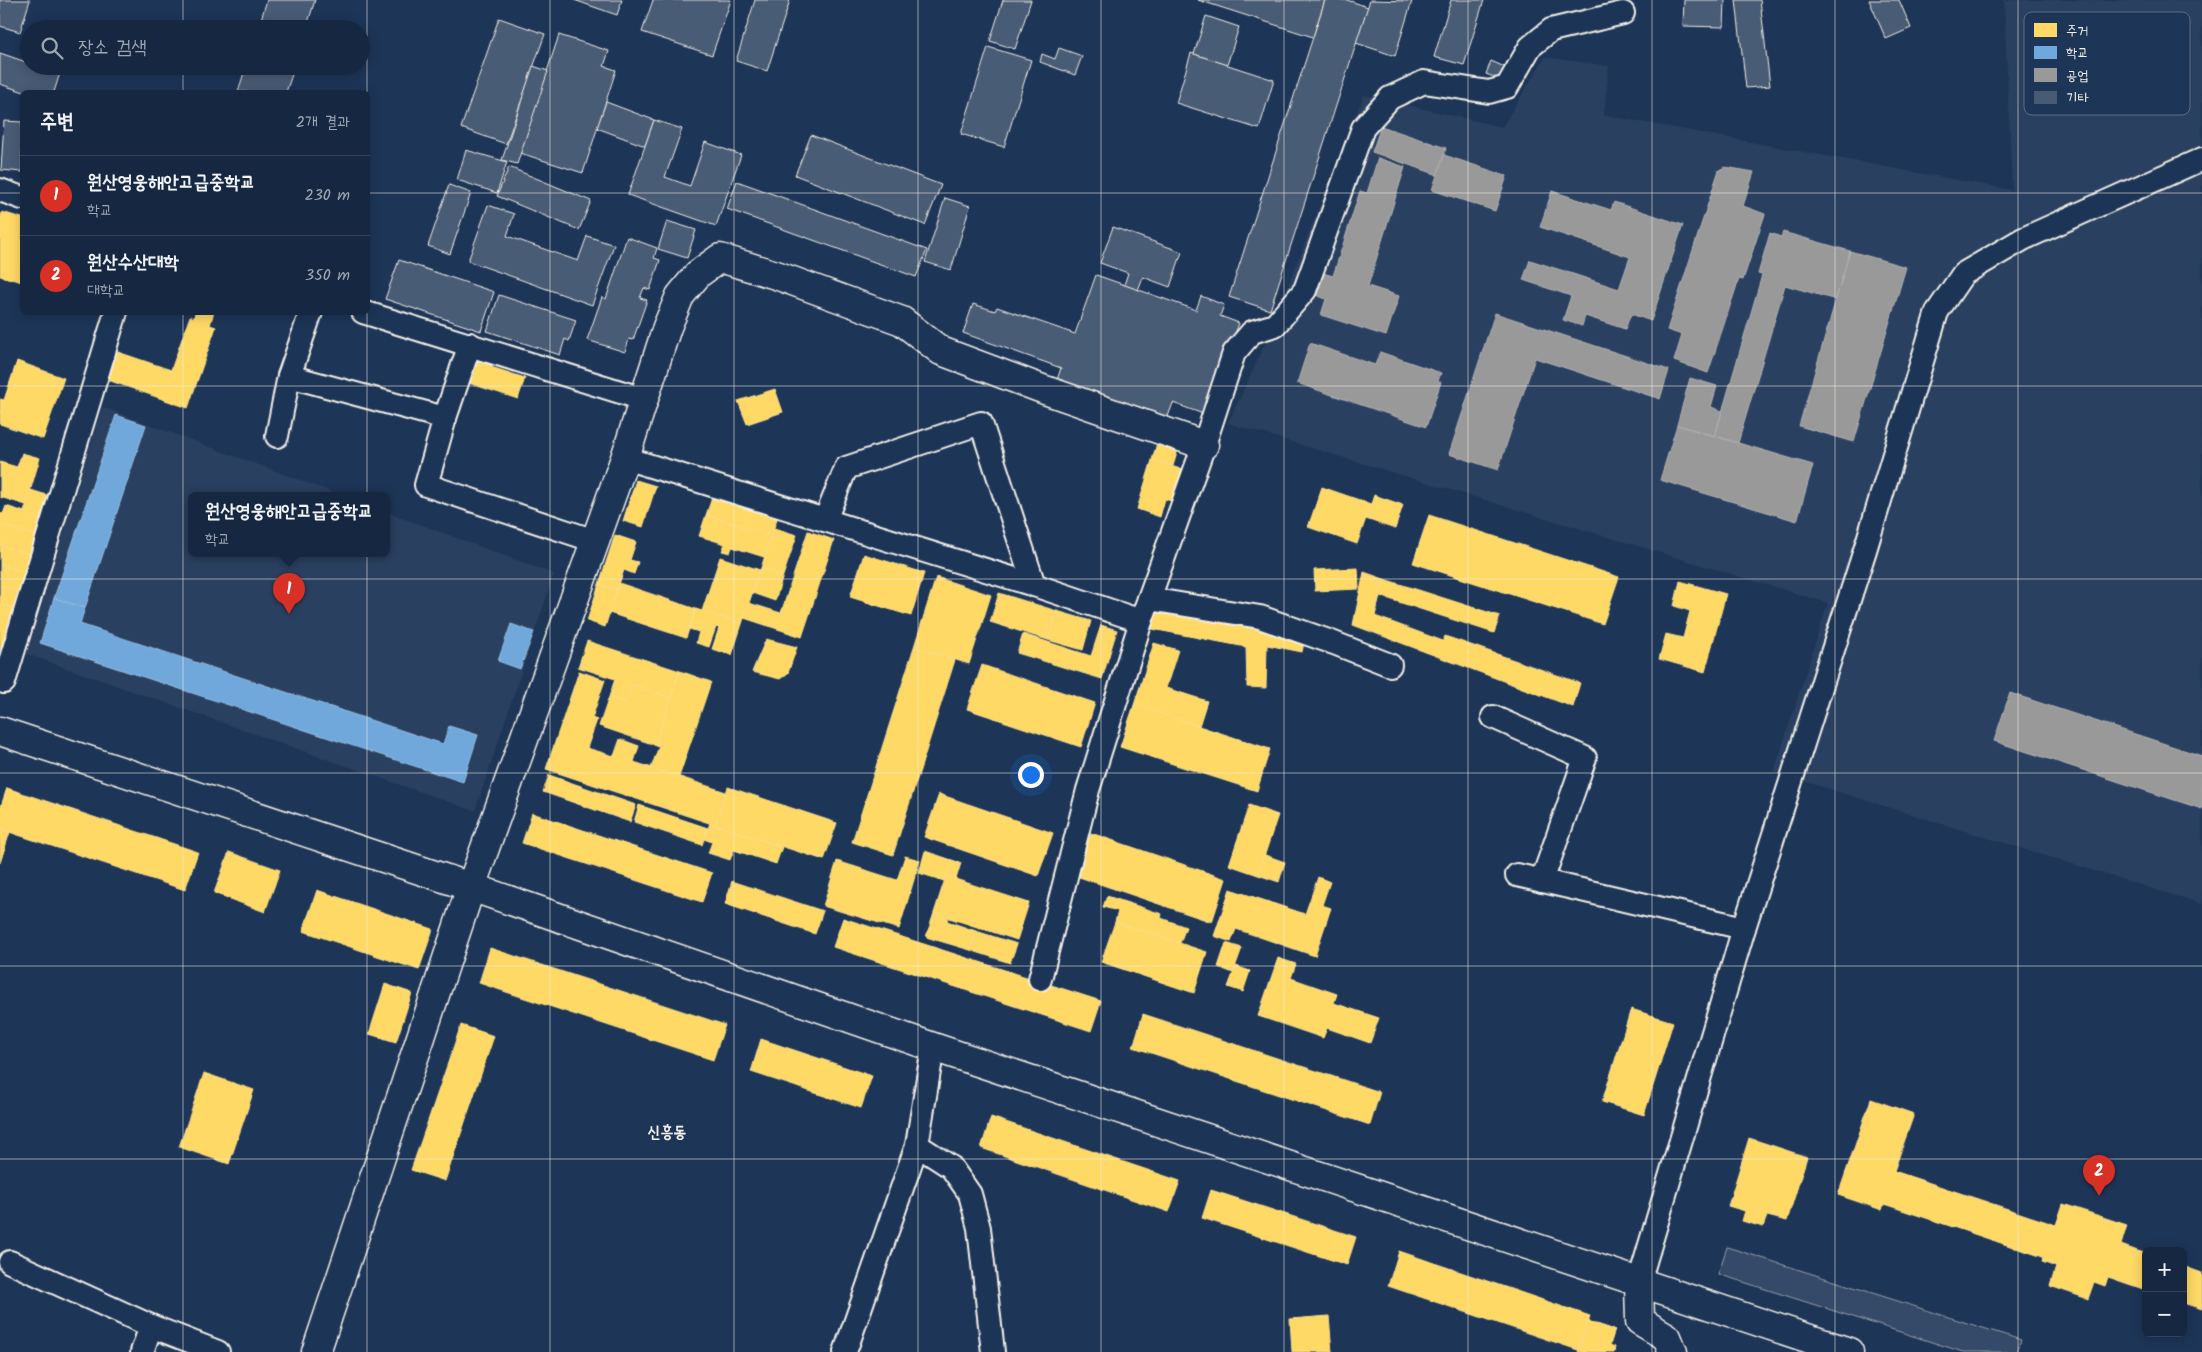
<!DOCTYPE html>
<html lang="ko">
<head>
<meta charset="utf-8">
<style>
  body { margin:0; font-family:Kalam,"Poor Story",sans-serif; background:#23344c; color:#f1f3f6 }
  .controls { position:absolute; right:15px; bottom:15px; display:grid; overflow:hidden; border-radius:8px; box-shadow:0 2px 12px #0003 }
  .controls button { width:45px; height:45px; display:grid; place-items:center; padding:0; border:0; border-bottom:1px solid #35445a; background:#162841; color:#f1f3f6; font:25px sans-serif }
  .you { position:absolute; left:1030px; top:774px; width:18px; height:18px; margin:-12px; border:4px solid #fff; border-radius:50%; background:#1a73e8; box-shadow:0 0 0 8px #1a73e833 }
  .badge { display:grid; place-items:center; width:32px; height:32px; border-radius:50%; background:#d93025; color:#fff; font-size:16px; font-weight:700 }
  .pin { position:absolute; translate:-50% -41px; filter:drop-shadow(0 1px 2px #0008) }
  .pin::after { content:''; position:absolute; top:26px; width:18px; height:15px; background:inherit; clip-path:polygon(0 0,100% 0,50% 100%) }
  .popup { position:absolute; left:188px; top:492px; width:202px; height:65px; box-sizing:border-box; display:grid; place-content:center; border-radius:8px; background:#162841; filter:drop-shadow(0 1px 4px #0005); font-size:16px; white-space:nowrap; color:#9ea6b1 }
  .popup b { font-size:19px; color:#f1f3f6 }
  .popup::after { content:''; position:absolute; left:50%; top:100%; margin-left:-10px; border:10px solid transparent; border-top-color:#162841 }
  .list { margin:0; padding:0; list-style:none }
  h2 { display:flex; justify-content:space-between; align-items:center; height:65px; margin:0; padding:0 20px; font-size:21px }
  h2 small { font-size:16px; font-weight:400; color:#9ea6b1 }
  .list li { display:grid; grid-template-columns:32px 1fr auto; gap:15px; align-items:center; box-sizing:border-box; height:80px; padding:0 20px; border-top:1px solid #35445a }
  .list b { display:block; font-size:19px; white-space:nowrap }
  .list p { margin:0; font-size:16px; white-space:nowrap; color:#9ea6b1 }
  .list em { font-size:16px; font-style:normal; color:#9ea6b1 }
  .icon { flex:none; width:28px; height:28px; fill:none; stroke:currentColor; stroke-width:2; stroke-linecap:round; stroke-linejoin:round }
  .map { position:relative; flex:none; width:2202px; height:1352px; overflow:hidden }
  .search { position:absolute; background:#162841; box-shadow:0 2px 12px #0003; left:20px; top:20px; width:350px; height:55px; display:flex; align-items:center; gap:12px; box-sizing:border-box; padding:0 18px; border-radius:28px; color:#9ea6b1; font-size:19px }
  .panel { position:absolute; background:#162841; box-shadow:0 2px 12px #0003; left:20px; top:90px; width:350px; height:225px; border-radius:8px }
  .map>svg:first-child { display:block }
  .built { fill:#2a4060 }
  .green { fill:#354a67; stroke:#949ea8 }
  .homes { fill:#ffd966; stroke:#fce08d }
  .schools { fill:#6fa8dc; stroke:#97bee0 }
  .industry { fill:#999; stroke:#b4b3b1 }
  .building { fill:#485b74; stroke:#f4f1e8 }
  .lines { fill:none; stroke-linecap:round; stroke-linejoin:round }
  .minor-casing { stroke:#f4f1e8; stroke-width:26 }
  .tertiary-casing { stroke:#f4f1e8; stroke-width:31 }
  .secondary-casing { stroke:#f4f1e8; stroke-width:31 }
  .trunk-casing { stroke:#f4f1e8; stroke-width:31 }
  .minor { stroke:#1d3557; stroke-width:22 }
  .tertiary { stroke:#1d3557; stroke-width:28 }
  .secondary { stroke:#1d3557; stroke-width:28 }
  .trunk { stroke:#1d3557; stroke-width:28 }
  .grid { fill:none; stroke:#f4f1e8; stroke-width:1; stroke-opacity:0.55 }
  .labels { text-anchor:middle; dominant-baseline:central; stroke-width:5; stroke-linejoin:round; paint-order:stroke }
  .quarter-label { font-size:16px; font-weight:bold; fill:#f4f1e8; stroke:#1d3557 }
  .key { fill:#1d3557; stroke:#5e6d82; stroke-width:1 }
  .key-label { font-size:14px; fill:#f4f1e8 }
</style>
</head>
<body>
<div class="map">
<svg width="2202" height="1352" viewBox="0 0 2202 1352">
  <rect width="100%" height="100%" fill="#1d3557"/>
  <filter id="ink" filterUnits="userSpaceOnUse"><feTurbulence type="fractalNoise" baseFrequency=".02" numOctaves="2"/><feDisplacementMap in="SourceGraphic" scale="10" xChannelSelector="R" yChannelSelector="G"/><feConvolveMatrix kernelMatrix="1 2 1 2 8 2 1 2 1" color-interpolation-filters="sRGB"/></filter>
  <g filter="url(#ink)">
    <g class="built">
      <path d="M2004 0H2202V904L1774 772 1828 603 1228 423 1261 353 1364 95 1502 127 1545 57 1609 66 1604 115 2012 190Z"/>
      <path d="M102 407 340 495H192V553H386L387 512 554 574 475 811 26 654Z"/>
    </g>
    <path class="green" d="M1727 1247 2021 1340 2017 1352H1963L1718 1274Z"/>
    <g class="homes">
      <path d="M2 212 22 218V282L0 276V219Z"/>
      <path d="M195 312H214L210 325 216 327 188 408 102 378 112 350 171 370 190 316 194 318Z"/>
      <path d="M472 350 494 358 491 367 525 378 518 399 462 381Z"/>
      <path d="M17 361 64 378 43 439 0 424V399L4 400Z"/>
      <path d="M775 389 783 412 747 424 738 401Z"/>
      <path d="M1160 433 1181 440 1173 466 1152 460Z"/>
      <path d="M22 453 40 458 26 505 0 497V462L17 467Z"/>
      <path d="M1152 460 1190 472 1180 504 1165 499 1160 517 1137 509Z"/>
      <path d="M636 480 656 486 643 527 623 521Z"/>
      <path d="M1322 487 1371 504 1357 544 1308 527Z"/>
      <path d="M31 490 53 497 46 519 24 512Z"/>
      <path d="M713 495 778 516 771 536 706 515Z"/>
      <path d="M1374 495 1403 505 1395 529 1366 519Z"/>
      <path d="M6 506 46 519 41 537 0 525V513L3 514Z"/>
      <path d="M706 515 771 536 764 557 732 547 730 553 722 551 725 544 699 536Z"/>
      <path d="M1429 515 1619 577 1603 624 1413 563Z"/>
      <path d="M0 525 41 537 35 556 0 545Z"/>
      <path d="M774 528 797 535 783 576 761 568Z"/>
      <path d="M808 531 834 540 802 637 744 618 749 603 781 613Z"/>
      <path d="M615 535 636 542 630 560 638 562 634 574 624 570 617 590 599 584Z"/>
      <path d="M0 545 35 556 29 574 0 564Z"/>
      <path d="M864 554 924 573 911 616 850 597Z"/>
      <path d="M720 557 760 570 742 624 702 611Z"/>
      <path d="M0 564 29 574 23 593 0 585Z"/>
      <path d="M761 568 783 576 775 601 752 593Z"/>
      <path d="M1358 568 1359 589 1315 591 1314 570Z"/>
      <path d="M1364 572 1384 579 1375 616 1443 641 1445 636 1580 683 1573 707 1353 625Z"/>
      <path d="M936 577 991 595 969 664 914 647Z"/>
      <path d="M1384 579 1500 616 1494 633 1380 596Z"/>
      <path d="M1680 581 1726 594 1705 672 1659 659 1666 634 1683 638 1690 611 1674 606Z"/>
      <path d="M619 583 696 609 686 638 609 613Z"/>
      <path d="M599 584 617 590 605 627 587 621Z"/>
      <path d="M0 585 23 593 17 609 0 604Z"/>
      <path d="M999 593 1057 611 1048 640 990 622Z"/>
      <path d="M0 604 17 609 3 653 0 652Z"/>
      <path d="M696 609 742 624 732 655 712 649 719 628 716 627 709 647 696 643 699 632 689 629Z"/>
      <path d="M1057 611 1091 621 1083 650 1048 640Z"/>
      <path d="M1156 613 1267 629 1305 638 1302 652 1267 645 1266 688 1247 687 1246 647 1152 629Z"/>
      <path d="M1101 625 1117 630 1102 679 1017 653 1023 634 1091 656Z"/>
      <path d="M766 639 797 647 788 673 780 679 752 672Z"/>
      <path d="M587 641 680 671 671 698 632 685 625 703 609 697 615 679 578 667Z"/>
      <path d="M1154 643 1178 650 1166 688 1207 701 1199 726 1134 705Z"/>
      <path d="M914 647 955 660 893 855 852 842Z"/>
      <path d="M982 665 1095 703 1081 747 967 709Z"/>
      <path d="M579 671 605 680 592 718 597 720 587 748 614 756 620 739 639 746 634 762 726 792 715 825 546 769Z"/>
      <path d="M680 671 711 682 679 777 651 768 659 746 655 745Z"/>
      <path d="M632 685 671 698 655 745 599 726 609 697 625 703Z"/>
      <path d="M1134 705 1270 749 1257 791 1120 747Z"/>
      <path d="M549 775 636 805 630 822 543 792Z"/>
      <path d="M728 787 837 823 824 860 715 825Z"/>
      <path d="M7 788 198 852 185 890 0 829V809Z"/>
      <path d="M939 794 1053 833 1038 876 924 837Z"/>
      <path d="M639 805 708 828 702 845 634 822Z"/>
      <path d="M1249 805 1278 815 1258 875 1229 865Z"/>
      <path d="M532 813 712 873 702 902 522 843Z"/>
      <path d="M710 823 782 847 776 864 734 850 730 860 708 853 712 842 704 839Z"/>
      <path d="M0 829 10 832 0 863Z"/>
      <path d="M1091 833 1226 879 1212 922 1076 876Z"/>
      <path d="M925 851 961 863 956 879 946 876 944 881 919 873Z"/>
      <path d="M229 852 280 870 265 912 214 893Z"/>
      <path d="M1265 855 1285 862 1279 882 1258 875Z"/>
      <path d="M905 856 920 860 899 929 823 906 837 861 897 880Z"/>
      <path d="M946 876 1029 903 1017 940 934 913Z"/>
      <path d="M1318 877 1330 882 1322 905 1331 908 1315 956 1236 929 1231 942 1214 936 1230 889 1305 914Z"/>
      <path d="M732 881 823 911 815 934 725 904Z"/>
      <path d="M317 890 433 929 419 970 303 931Z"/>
      <path d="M1107 896 1162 914 1161 918 1186 927 1180 943 1115 922 1118 911 1103 907Z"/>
      <path d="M934 913 948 918 947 921 976 931 970 950 926 937Z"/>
      <path d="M843 918 1101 1001 1091 1031 833 947Z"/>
      <path d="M1115 922 1207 952 1194 993 1101 962Z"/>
      <path d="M976 931 1017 944 1010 963 970 950Z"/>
      <path d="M1226 943 1242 948 1233 973 1218 967Z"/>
      <path d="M490 948 725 1025 713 1060 479 983Z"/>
      <path d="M1278 958 1296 964 1291 978 1337 994 1334 1003 1379 1018 1370 1043 1327 1028 1323 1038 1258 1016Z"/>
      <path d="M1236 966 1250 971 1243 992 1228 987Z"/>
      <path d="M385 984 412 993 396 1042 369 1034Z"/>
      <path d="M1631 1009 1673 1022 1644 1115 1602 1102Z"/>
      <path d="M1143 1014 1380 1092 1370 1125 1133 1047Z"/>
      <path d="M461 1025 494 1036 445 1181 411 1170Z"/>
      <path d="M761 1039 872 1076 861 1108 751 1072Z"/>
      <path d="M204 1073 254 1090 229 1164 179 1147Z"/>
      <path d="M1871 1099 1914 1114 1894 1171 2056 1225 2063 1204 2127 1225 2121 1245 2146 1254V1290L2108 1277 2105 1286 2094 1282 2088 1299 2050 1286 2056 1267 2042 1262 2043 1257 1884 1204 1882 1210 1838 1195Z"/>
      <path d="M991 1117 1180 1181 1169 1212 981 1148Z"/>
      <path d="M1749 1138 1807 1157 1787 1221 1767 1216 1763 1227 1742 1221 1745 1211 1728 1206Z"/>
      <path d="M1211 1190 1356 1237 1347 1265 1202 1218Z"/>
      <path d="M1399 1251 1590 1316 1578 1350 1388 1286Z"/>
      <path d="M2183 1266 2202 1273V1309L2183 1303Z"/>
      <path d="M1329 1316 1332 1352H1292L1290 1319Z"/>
      <path d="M1588 1321 1615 1330 1610 1345 1615 1347 1614 1352H1578Z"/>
    </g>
    <g class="schools">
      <path d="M116 415 146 425 85 608 54 598Z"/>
      <path d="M54 598 85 608 80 624 443 744 449 726 478 735 463 782 40 643Z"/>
      <path d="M511 624 534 632 520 669 498 661Z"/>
    </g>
    <g class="industry">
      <path d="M1381 126 1446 148 1438 175 1372 152Z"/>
      <path d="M1444 155 1507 176 1495 211 1432 190Z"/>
      <path d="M1378 158 1405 167 1368 286 1399 296 1386 336 1321 315 1326 299 1316 295 1323 273 1333 276 1360 191 1367 193Z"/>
      <path d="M1725 167 1754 172 1743 206 1765 214 1743 280 1739 279 1708 373 1674 361 1682 335 1667 330 1717 176 1719 170Z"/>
      <path d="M1552 191 1611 210 1614 202 1683 225 1651 321 1631 314 1625 329 1585 316 1582 326 1563 320 1571 296 1523 280 1530 260 1619 289 1630 257 1540 227Z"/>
      <path d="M1783 232 1850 251 1836 300 1785 285 1738 443 1715 436 1762 275 1758 274 1770 233 1781 237Z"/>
      <path d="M1850 251 1906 267 1854 442 1799 426Z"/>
      <path d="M1495 313 1669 370 1660 399 1535 358 1498 470 1449 454Z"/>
      <path d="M1310 343 1375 365 1380 352 1441 373 1438 381 1441 382 1426 427 1297 383Z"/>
      <path d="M1690 378 1717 386 1711 407 1722 411 1715 436 1677 425Z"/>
      <path d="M1677 425 1813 465 1797 521 1660 480Z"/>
      <path d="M2010 693 2202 756V809L1994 741Z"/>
    </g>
    <g class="building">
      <path d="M0 0H30L20 32 0 26Z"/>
      <path d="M267 0H315L306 29H258Z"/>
      <path d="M574 0H622L617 15Z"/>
      <path d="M653 0H731L712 55 642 32Z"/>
      <path d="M755 0H790L767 71 736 61Z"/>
      <path d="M1003 0H1031L1015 49 990 41Z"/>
      <path d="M1198 0H1325L1313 37Z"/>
      <path d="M1325 0H1347L1368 7 1270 310 1229 297Z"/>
      <path d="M1370 0 1412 1 1395 56 1356 43Z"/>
      <path d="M1451 0H1484L1464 65 1434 57Z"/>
      <path d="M1684 0H1725L1724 27 1683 26Z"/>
      <path d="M1736 0H1760L1770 86 1746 88Z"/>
      <path d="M1869 0H1899L1911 28 1886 39Z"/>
      <path d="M1206 16 1239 27 1227 65 1194 54Z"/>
      <path d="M499 18 545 34 506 144 461 128Z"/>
      <path d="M559 35 609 51 604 66 616 70 583 173 520 153Z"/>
      <path d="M988 47 1031 60 1004 147 961 134Z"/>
      <path d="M1059 48 1082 56 1075 75 1040 62 1042 54 1055 59Z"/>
      <path d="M0 53 29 63V66H40L60 73 54 92H24L0 84Z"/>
      <path d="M1191 53 1274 80 1259 129 1176 103Z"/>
      <path d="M1491 61 1507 68 1502 80 1486 74Z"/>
      <path d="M246 66H295L286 92H238Z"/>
      <path d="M533 66 548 71 517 164 502 160Z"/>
      <path d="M606 102 654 120 645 146 597 128Z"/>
      <path d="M654 120 682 129 665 177 690 186 705 142 741 155 716 226 628 195Z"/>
      <path d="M4 121 22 122V172L1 170Z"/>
      <path d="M811 135 941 185 925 225 795 175Z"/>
      <path d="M466 150 507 162 497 193 457 180Z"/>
      <path d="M509 167 591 201 579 230 497 196Z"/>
      <path d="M737 181 927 250 916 277 727 209Z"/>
      <path d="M449 185 471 193 450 254 428 246Z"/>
      <path d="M945 198 970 206 951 270 925 262Z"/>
      <path d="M488 205 514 214 507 236 578 261 587 236 614 245 592 305 468 261Z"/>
      <path d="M667 221 696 230 687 258 658 249Z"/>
      <path d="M1113 227 1182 252 1170 287 1143 277 1138 290 1124 285 1128 273 1100 263Z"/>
      <path d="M627 237 657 248 654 258 660 260 650 290 644 288 640 298 647 300 633 340 629 339 625 352 587 340 602 297 606 299Z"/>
      <path d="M399 260 494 292 481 331 385 299Z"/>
      <path d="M1096 275 1196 310 1201 296 1224 305 1220 316 1239 323 1206 415 1173 403 1167 419 1057 380 1061 368 963 333 973 304 995 311 997 307 1075 334Z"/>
      <path d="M499 295 576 320 569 341 565 339 560 355 487 331Z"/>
    </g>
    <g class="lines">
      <defs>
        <g id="minor">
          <path d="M0 190 22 198"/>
          <path d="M363 312 643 399"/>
          <path d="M470 344 445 418 426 485 595 541"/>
          <path d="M289 376 445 418"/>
          <path d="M277 436 289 376 311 312"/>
          <path d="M625 458 1034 585 1141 621"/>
          <path d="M825 520 846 468 981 423 1034 585"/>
          <path d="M1149 599 1260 617 1334 643 1390 665"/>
          <path d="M4 682 116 312"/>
          <path d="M1493 717 1585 758 1542 881"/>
          <path d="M1517 875 1744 928"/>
          <path d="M1040 979 1088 790 1141 621 1204 445 1234 353 1252 332 1275 325 1305 290 1363 128 1390 98 1424 82 1489 92 1507 87 1530 47 1551 30 1623 13"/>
          <path d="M917 1145 951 1167 970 1194 979 1228 993 1352"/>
          <path d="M10 1262 151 1326 218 1352"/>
          <path d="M1639 1282 1744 928 1865 550 1937 312 1963 274 2023 239 2202 159"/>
          <path d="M142 1352 151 1326"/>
          <path d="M845 1352 917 1145 933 1047"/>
        </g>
        <g id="tertiary">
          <path d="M471 887 625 458 667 327 680 296 698 274 720 258 776 275 902 321 941 351 1045 390 1204 445"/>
          <path d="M1639 1282 1640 1321 1667 1337 1673 1352"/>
        </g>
        <path id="secondary" d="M316 1352 471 887"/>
        <path id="trunk" d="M0 731 471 887 933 1047 1849 1352"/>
      </defs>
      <use href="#minor" class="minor-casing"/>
      <use href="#tertiary" class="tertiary-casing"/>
      <use href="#secondary" class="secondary-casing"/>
      <use href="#trunk" class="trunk-casing"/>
      <use href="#minor" class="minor"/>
      <use href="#tertiary" class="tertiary"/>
      <use href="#secondary" class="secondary"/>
      <use href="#trunk" class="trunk"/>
    </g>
  </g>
  <path class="grid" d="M183 0V29M367 0V92M550 0V1352M734 0V1352M918 0V1352M1101 0V1352M1284 0V1352M1468 0V1352M1652 0V1352M1835 0V1352M2018 0V1352M183 66V92M0 193H22M368 193H2202M183 312V1352M367 312V1352M0 386H2202M0 579H2202M0 773H2202M0 966H2202M0 1159H2202"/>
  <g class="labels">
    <g class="quarter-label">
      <text x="667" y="1132">신흥동</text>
    </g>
  </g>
  <rect x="2024" y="12" width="166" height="103" rx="8" class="key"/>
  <rect x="2034" y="23" width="23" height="14" fill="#ffd966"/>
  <rect x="2034" y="46" width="23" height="13" fill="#6fa8dc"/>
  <rect x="2034" y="68" width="23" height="14" fill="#999"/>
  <rect x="2034" y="91" width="23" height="13" fill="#485b74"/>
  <g class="key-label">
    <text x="2066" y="35">주거</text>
    <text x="2066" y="57">학교</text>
    <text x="2066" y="80">공업</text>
    <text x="2066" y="102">기타</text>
  </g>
</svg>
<div class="controls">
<button>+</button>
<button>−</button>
</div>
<div class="you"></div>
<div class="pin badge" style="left:289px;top:614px">1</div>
<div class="popup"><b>원산영웅해안고급중학교</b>학교</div>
<div class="pin badge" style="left:2099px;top:1196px">2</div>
<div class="search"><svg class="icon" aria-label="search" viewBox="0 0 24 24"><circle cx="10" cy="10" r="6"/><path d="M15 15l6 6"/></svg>장소 검색</div>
<section class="panel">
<h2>주변<small>2개 결과</small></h2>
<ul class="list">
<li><span class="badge">1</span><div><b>원산영웅해안고급중학교</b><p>학교</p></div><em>230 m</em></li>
<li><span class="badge">2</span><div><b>원산수산대학</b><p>대학교</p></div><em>350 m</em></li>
</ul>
</section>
</div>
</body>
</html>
